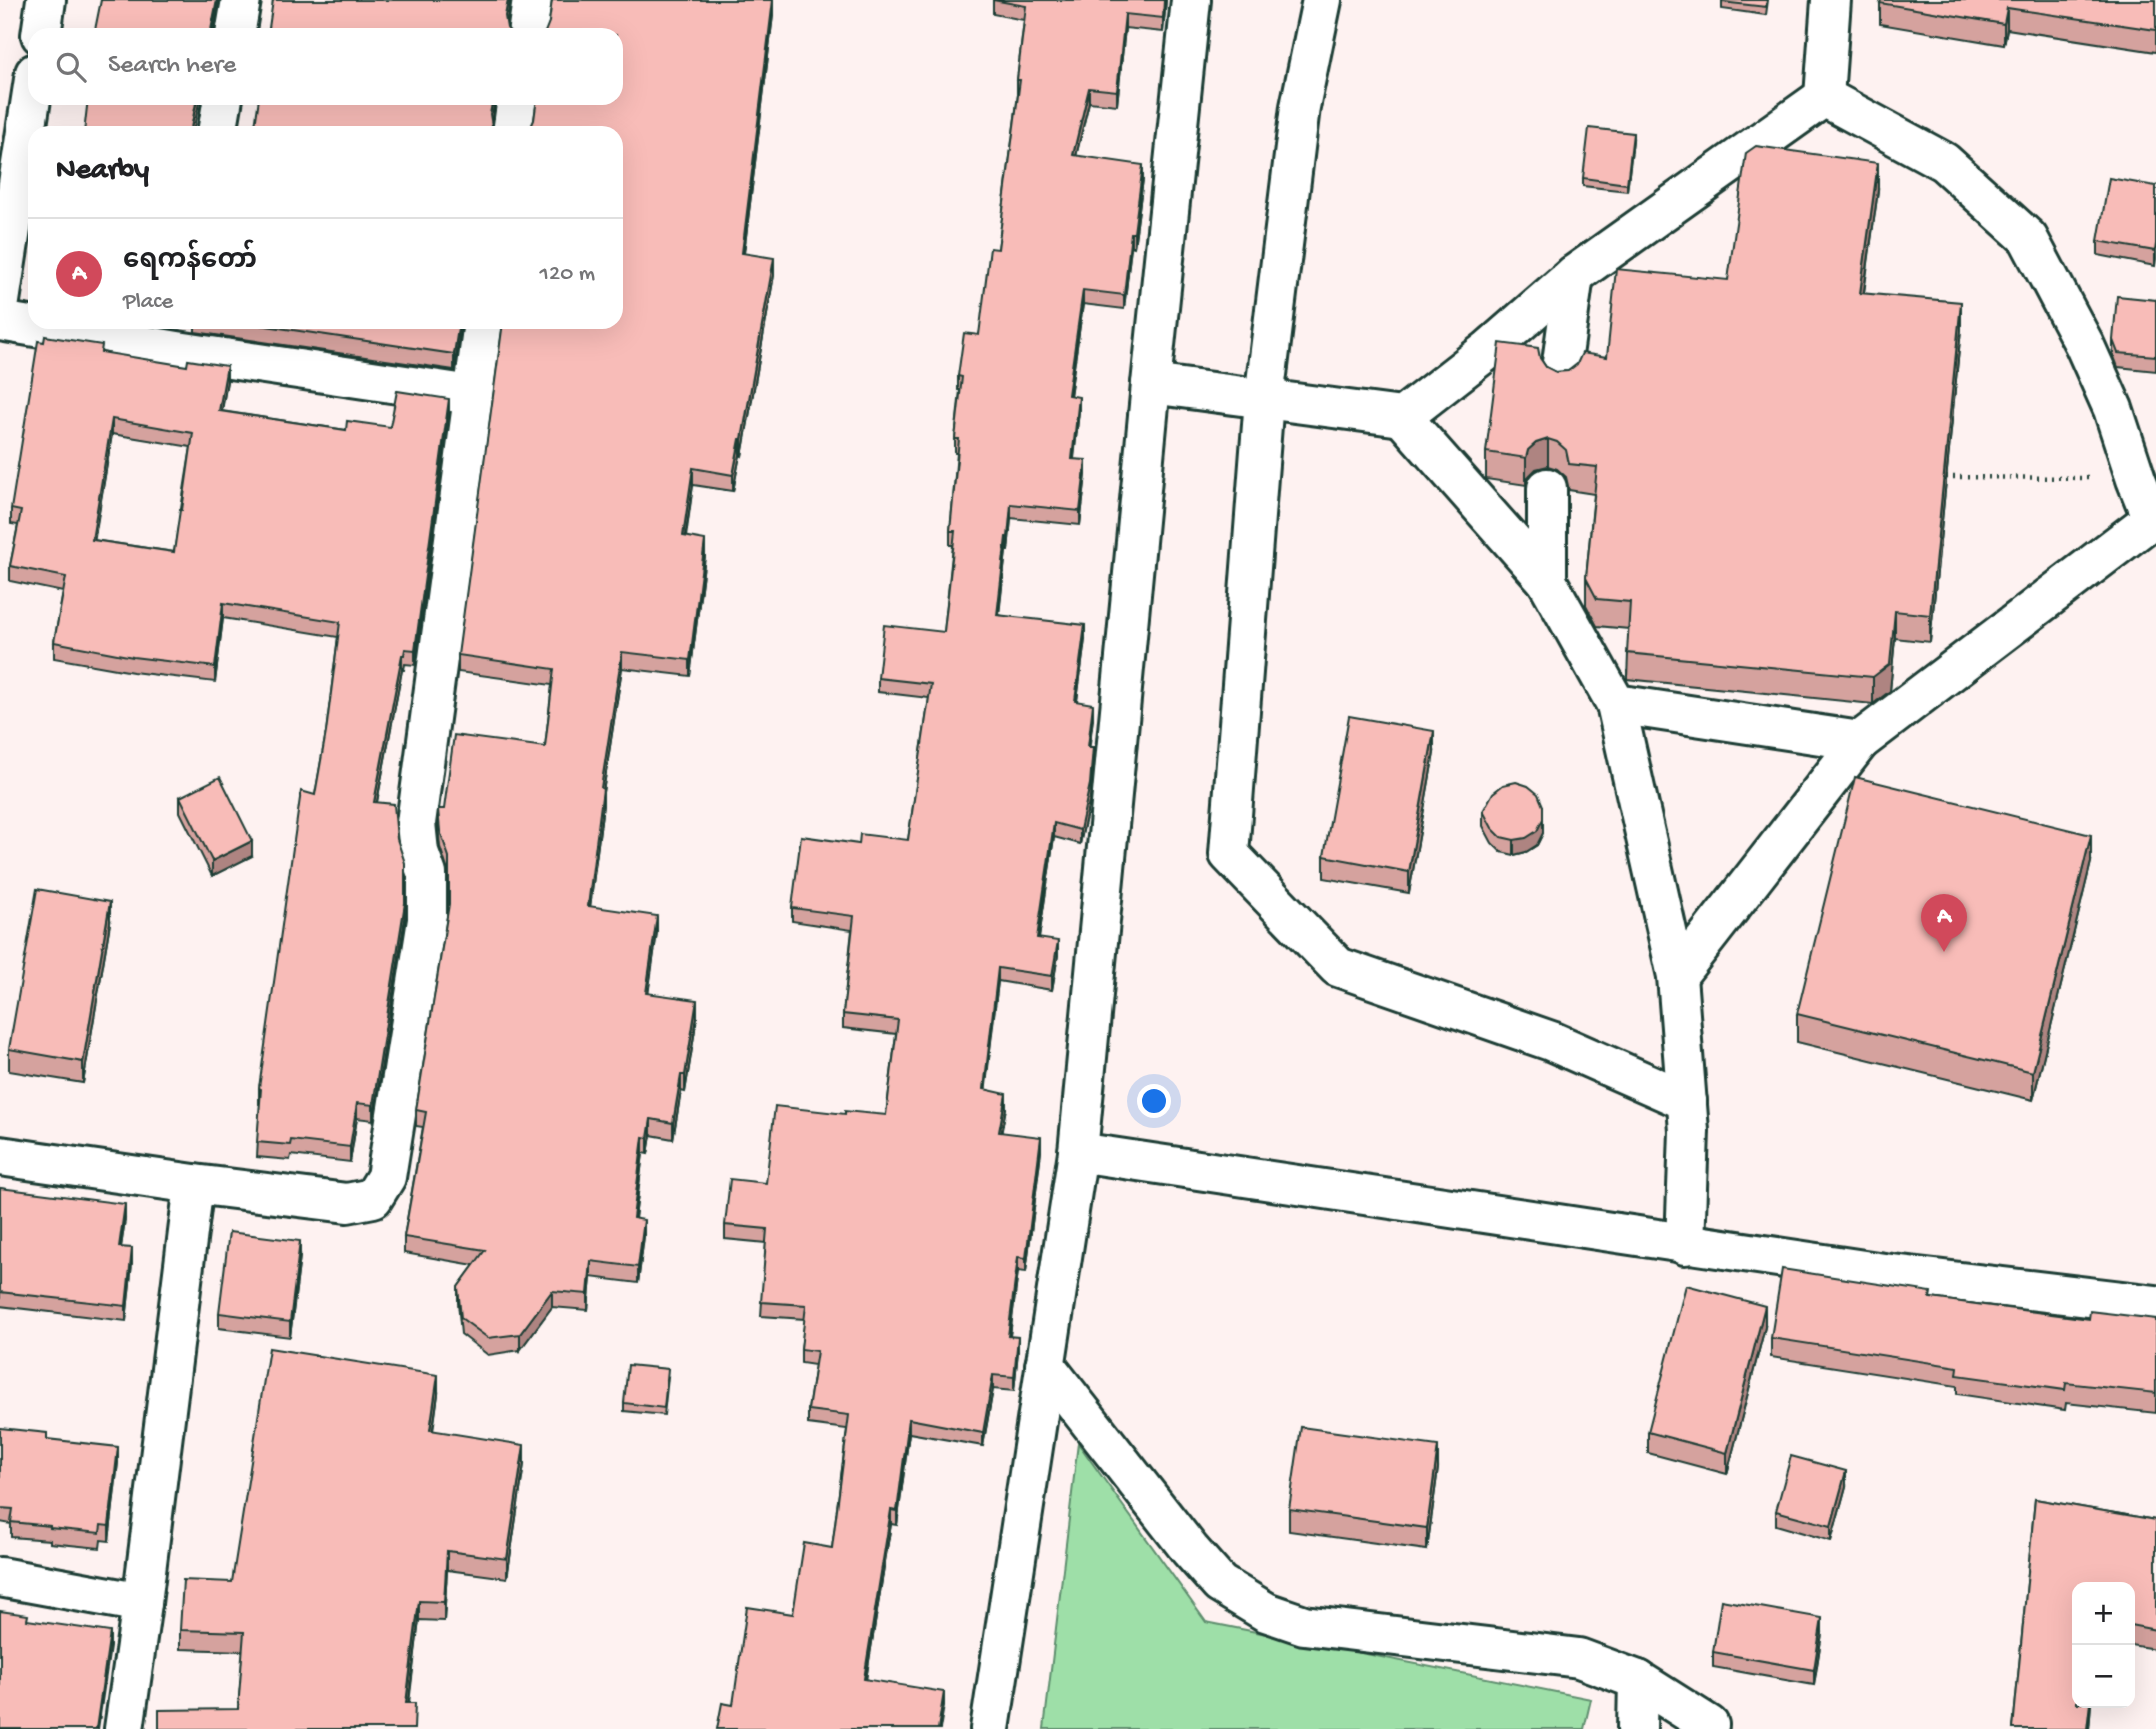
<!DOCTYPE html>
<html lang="en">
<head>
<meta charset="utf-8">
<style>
  body { margin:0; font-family:"Gochi Hand","Noto Sans Myanmar",sans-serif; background:#f2f2f2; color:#202124 }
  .controls { position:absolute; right:21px; bottom:21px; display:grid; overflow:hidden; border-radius:14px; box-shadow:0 7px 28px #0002 }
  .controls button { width:63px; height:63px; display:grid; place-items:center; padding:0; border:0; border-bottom:2px solid #e0e0e0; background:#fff; color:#202124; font:35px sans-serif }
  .you { position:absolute; left:1155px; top:1102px; width:24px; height:24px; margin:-18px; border:5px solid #fff; border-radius:50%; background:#1a73e8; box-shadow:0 0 0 10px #1a73e833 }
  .badge { display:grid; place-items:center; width:46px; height:46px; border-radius:50%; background:#d1495b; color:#fff; font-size:23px; font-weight:700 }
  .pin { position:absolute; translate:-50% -58px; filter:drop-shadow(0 2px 4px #0008) }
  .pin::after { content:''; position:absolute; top:37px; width:24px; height:21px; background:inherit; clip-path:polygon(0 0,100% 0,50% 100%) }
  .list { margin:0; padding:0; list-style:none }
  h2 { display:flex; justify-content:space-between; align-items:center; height:91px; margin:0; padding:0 28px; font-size:30px }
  h2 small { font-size:23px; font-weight:400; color:#757577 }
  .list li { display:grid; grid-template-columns:46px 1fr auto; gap:21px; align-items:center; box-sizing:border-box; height:112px; padding:0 28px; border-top:2px solid #e0e0e0 }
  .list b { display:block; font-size:26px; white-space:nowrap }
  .list p { margin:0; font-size:23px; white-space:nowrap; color:#757577 }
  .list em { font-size:23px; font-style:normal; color:#757577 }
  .icon { flex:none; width:38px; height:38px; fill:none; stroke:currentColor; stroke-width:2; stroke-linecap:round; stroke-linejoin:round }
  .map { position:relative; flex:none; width:2156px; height:1729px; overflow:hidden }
  .search { position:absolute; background:#fff; box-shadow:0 7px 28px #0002; left:28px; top:28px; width:595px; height:77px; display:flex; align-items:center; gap:18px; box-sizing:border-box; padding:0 24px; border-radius:21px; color:#757577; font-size:26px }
  .panel { position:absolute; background:#fff; box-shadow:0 7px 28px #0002; left:28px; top:126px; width:595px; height:203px; border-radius:21px }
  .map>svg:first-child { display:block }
  .green { fill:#9edfa8; stroke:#5e8e6e; stroke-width:2 }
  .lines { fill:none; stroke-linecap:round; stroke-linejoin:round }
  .minor-casing { stroke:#1f3d34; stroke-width:44 }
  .path { stroke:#1f3d34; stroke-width:4.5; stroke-dasharray:2 5; stroke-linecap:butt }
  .minor { stroke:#fff; stroke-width:38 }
  .wall { fill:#d5a29e; stroke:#1f3d34; stroke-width:2; fill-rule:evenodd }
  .shaded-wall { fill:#ae8481; stroke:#1f3d34; stroke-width:2 }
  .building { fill:#f8bcb8; stroke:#1f3d34; stroke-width:2; fill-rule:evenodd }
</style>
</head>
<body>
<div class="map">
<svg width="2156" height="1729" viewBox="0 0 2156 1729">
  <rect width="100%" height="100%" fill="#fef2f1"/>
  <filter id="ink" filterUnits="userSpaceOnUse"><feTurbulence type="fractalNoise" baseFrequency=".0143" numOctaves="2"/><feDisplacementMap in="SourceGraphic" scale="14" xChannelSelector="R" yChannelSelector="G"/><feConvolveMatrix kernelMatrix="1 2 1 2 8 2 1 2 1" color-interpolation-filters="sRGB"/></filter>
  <g filter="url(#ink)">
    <path class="green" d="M1078 1443 1206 1622 1591 1699 1584 1729H1044Z"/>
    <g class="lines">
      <defs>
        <g id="minor">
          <path d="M1322 0 1300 107 1264 399 1229 854 1338 967 1551 1041 1687 1101"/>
          <path d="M41 35 46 0"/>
          <path d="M235 35 241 0"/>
          <path d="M527 35 532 0"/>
          <path d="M1824 97 1831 0"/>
          <path d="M217 133 223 98"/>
          <path d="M512 133 517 98"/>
          <path d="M0 301 35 73"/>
          <path d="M0 321 177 351 472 395"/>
          <path d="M1560 377 1574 275"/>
          <path d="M1151 384 1402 417 1488 350 1574 275 1824 97 1944 162 2028 238 2084 344 2113 409 2136 479 2152 519"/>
          <path d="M1402 417 1547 581"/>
          <path d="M1547 488V581L1616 704 1860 741 2152 519 2156 520"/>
          <path d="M1616 704 1677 976 1689 1131 1685 1245"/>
          <path d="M1677 976 1860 741"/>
          <path d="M1078 1152 1884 1273 2156 1305"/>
          <path d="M0 1156 194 1184 347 1203 373 1198 386 1177 427 920V874L419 852 416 823 483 322"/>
          <path d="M1045 1365 1190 1550 1220 1584 1266 1612 1304 1625 1579 1658 1638 1680 1709 1725"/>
          <path d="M0 1577 142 1603"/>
          <path d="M124 1729 142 1603 194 1184"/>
          <path d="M990 1729 1078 1152 1151 384 1191 0"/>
          <path d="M1637 1729 1638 1680"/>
        </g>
      </defs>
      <use href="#minor" class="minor-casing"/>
      <path class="path" d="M1946 477 2090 478"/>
      <use href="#minor" class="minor"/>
    </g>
    <g class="wall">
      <path d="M993 0H1166L1163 32 1125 28 1117 105 1089 102 1076 156 1143 179 1134 247 1131 246 1124 309 1083 304 1070 396 1079 411 1074 459 1086 474 1080 525 1011 518 1008 551H1006L999 615 1085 639 1077 701 1093 718 1089 747 1093 761 1090 798 1080 844 1054 837 1039 938 1058 955 1052 990 998 981 985 1090 1006 1108 1001 1132 1041 1151 1026 1272 1018 1271 1010 1336 1018 1351 1014 1391 993 1389 983 1446 909 1433 897 1525 891 1524 866 1679 944 1706 733 1705 793 1614 832 1548 847 1429 808 1424V1410L815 1365 801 1363V1349L805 1319 761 1316 766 1243 725 1239V1225L766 1183 845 1114 886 1115 896 1034 843 1028V1014L852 930 792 921V908L859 844 908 840 929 698 878 692V678L944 632 953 545H950V531L957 453H955V439L960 390H958V376L979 335 998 249 1018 94H1017V80L1024 20 993 14Z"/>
      <path d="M1722 0H1768L1766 15 1722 9Z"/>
      <path d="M2156 0V52L2007 29 2004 45 1880 24V3Z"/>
      <path d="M773 15 744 253 774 275 742 456 740 455 733 491 693 485 686 537 705 556 690 676 622 668 603 792V805L590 907 657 932 648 993 697 1017 685 1092 681 1091 673 1139 651 1135 648 1154 643 1153 635 1218 644 1236 638 1283 591 1277 588 1310 552 1307 520 1350 488 1355 461 1334 458 1303V1287L474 1265 404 1253V1237L423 1127 416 1126V1110L449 904V874L440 847 438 825V809H444L545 747 552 685 458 672V655Z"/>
      <path d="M1633 140 1627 191 1583 186V178Z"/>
      <path d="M2156 186 2155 266 2098 255V241Z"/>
      <path d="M1878 190 1864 293 1961 329 1930 642 1895 638 1890 691 1873 704 1627 679 1629 629 1597 626 1586 605V578L1594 494 1569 490 1566 477 1557 469 1548 466 1536 469 1528 477 1526 485 1486 479V452L1540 358 1546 367 1556 372 1568 371 1607 357 1728 280Z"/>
      <path d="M2156 300V371L2118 367 2113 354V340Z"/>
      <path d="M195 322H461L454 370 195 332Z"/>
      <path d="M102 352 227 381 222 411 346 430 390 427 449 414 415 665 405 664 404 670H402L377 802 405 918 373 1120 357 1118 350 1162 291 1155 290 1160 257 1157 260 1104H259V1088L315 795 326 732 338 637 223 618 215 682 133 672 54 658V642L63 592 10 581V566L18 525 11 524V509ZM112 434 191 447 174 552 94 540Z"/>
      <path d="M1434 753 1409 893 1324 878V856Z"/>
      <path d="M180 797 252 856 212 876 180 812Z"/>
      <path d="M1543 806V833L1537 845 1526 852 1514 855 1501 852 1492 843 1483 826V811Z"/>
      <path d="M2091 862 2033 1100 1797 1042V1014Z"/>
      <path d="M110 923 83 1083 9 1071V1049Z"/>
      <path d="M0 1188 125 1219 121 1247 132 1263 126 1321 0 1306Z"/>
      <path d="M300 1256 290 1337 219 1328V1313Z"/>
      <path d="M1931 1298 2089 1319H2156V1413L2066 1403 2065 1410 1957 1394V1386L1771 1357V1338Z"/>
      <path d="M1765 1327 1727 1474 1648 1453V1432Z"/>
      <path d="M668 1377 664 1415 624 1411V1403Z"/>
      <path d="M438 1394 433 1431 524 1464 507 1578 447 1570 444 1621 419 1620 409 1703 238 1709 243 1651 180 1649V1630Z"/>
      <path d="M0 1428 47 1439 118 1462 109 1541 101 1540 100 1548 50 1543V1540L11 1537V1524L0 1522Z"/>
      <path d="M1438 1468 1427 1550 1289 1531V1509Z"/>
      <path d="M1846 1486 1831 1541 1776 1525V1511Z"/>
      <path d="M2035 1499 2156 1520V1649L2130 1645V1587H2077V1703H2091L2089 1729H2013Z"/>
      <path d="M1822 1633 1814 1685 1713 1667V1652Z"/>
    </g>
    <g class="shaded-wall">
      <path d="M217 0H219L212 35H210Z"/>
      <path d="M508 0H510L505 32V16Z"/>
      <path d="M773 0V15L742 269V253Z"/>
      <path d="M1164 0H1166L1163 32V18Z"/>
      <path d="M2007 8V29L2004 45V24Z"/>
      <path d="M1125 14V28L1117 105V91Z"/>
      <path d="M1089 88V102L1073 169V155Z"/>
      <path d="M197 98H200L193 133H190Z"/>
      <path d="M493 98H495L490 130V114Z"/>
      <path d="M1633 133V140L1627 191V184Z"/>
      <path d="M1878 163V190L1860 319V293Z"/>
      <path d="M1143 165V179L1134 247V233Z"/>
      <path d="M1131 233V246L1124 309V295Z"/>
      <path d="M2156 244V259L2155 266V251Z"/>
      <path d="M774 258V275L742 456V439Z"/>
      <path d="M1083 290V304L1068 409V395Z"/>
      <path d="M1961 302V329L1930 642V615Z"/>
      <path d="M459 322H461L454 370V354Z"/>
      <path d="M227 366V381L219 426V411Z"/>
      <path d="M1079 397V411L1072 473V459Z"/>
      <path d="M449 399V414L415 665V650Z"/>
      <path d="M112 419V434L92 555V540Z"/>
      <path d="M740 439V455L733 491V475Z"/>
      <path d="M1548 439V466L1536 469 1528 477 1526 485V458L1528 450 1536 443Z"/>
      <path d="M1086 460V474L1080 525V511Z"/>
      <path d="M693 468V485L683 552V536Z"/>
      <path d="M1011 504V518L1008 551V537Z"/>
      <path d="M1006 537V551L997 629V615Z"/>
      <path d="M705 540V556L690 676V660Z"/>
      <path d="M223 603V618L215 682V667Z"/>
      <path d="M1895 611V638L1890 691 1873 704V677Z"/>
      <path d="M1085 625V639L1075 715V701Z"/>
      <path d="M622 652V668L603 792V805L588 923V906L601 788Z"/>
      <path d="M402 655V670L374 817V802Z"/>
      <path d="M1093 704V718L1088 760V747Z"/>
      <path d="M1434 731V753L1409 893V872Z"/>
      <path d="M1093 747V761L1090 798 1080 844V830Z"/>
      <path d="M1543 819V833L1537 845 1526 852 1514 855V840Z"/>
      <path d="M1054 823V837L1037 951V938Z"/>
      <path d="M2091 835V862L2033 1100V1072Z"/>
      <path d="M252 841V856L212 876V861Z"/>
      <path d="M110 902V923L83 1083V1062Z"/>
      <path d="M405 903V918L373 1120V1105Z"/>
      <path d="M657 916V932L646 1009V993Z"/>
      <path d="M1058 941V955L1052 990V976Z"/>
      <path d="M998 968V981L984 1103V1089Z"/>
      <path d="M697 1000V1017L685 1092V1075Z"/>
      <path d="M681 1075V1091L673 1139V1123Z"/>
      <path d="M1006 1094V1108L999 1146V1132Z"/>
      <path d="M357 1103V1118L350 1162V1147Z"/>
      <path d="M651 1119V1135L648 1154V1138Z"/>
      <path d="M643 1137V1153L633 1234V1218Z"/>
      <path d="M1041 1137V1151L1026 1272V1258Z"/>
      <path d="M125 1204V1219L119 1261V1247Z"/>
      <path d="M644 1220V1236L638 1283V1267Z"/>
      <path d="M300 1241V1256L290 1337V1322Z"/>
      <path d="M132 1248V1263L126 1321V1306Z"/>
      <path d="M1018 1257V1271L1008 1350V1336Z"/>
      <path d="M591 1261V1277L588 1310V1294Z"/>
      <path d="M552 1291V1307L520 1350V1334Z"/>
      <path d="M1765 1306V1327L1727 1474V1453Z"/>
      <path d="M1018 1337V1351L1014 1391V1377Z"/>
      <path d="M438 1375V1394L430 1449V1430Z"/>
      <path d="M993 1375V1389L983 1446V1433Z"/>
      <path d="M909 1419V1433L897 1525V1511Z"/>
      <path d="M524 1445V1464L507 1578V1559Z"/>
      <path d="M1438 1446V1468L1427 1550V1528Z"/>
      <path d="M118 1447V1462L109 1541V1526Z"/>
      <path d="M1846 1471V1486L1831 1541V1526Z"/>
      <path d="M891 1510V1524L864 1692V1679Z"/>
      <path d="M447 1551V1570L444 1621V1602Z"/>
      <path d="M419 1601V1620L406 1722V1703Z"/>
      <path d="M1822 1618V1633L1814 1685V1670Z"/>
      <path d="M110 1632V1647L98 1729H96Z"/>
      <path d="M944 1692V1706L940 1729H938Z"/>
      <path d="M2090 1703H2091L2089 1729H2087Z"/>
    </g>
    <g class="building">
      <path d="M101 0H217L210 35H94Z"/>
      <path d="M273 0H508L505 16 507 28 513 35H268Z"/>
      <path d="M552 0H773L742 253 774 258 742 439H740L733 475 693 468 683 536 705 540 690 660 622 652 601 788 603 789 588 906 657 916 646 993 697 1000 685 1075H681L673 1123 651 1119 648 1138 643 1137 633 1218 644 1220 638 1267 591 1261 588 1294 552 1291 520 1334 488 1338 461 1318 458 1287 485 1250 404 1237 426 1112 416 1110 449 904V857L440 831 438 809H444L454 735 545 747 554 669 458 655 503 322H616V133H526L529 131 534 120 537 98H616V35H540L545 32 549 22Z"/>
      <path d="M993 0H1164L1163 18 1125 14 1117 91 1089 88 1073 155 1143 165 1134 233H1131L1124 295 1083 290 1068 395 1079 397 1072 459 1086 460 1080 511 1011 504 1008 537H1006L997 615 1085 625 1075 701 1093 704 1088 747H1093L1090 784 1080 830 1054 823 1037 938 1058 941 1052 976 998 968 984 1089 1006 1094 999 1132 1041 1137 1026 1258 1018 1257 1008 1336 1018 1337 1014 1377 993 1375 983 1433 909 1419 897 1511 891 1510 864 1679 944 1692 938 1729H717L722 1703 733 1705 747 1607 793 1614 804 1543 832 1548 849 1415 808 1410 817 1351 801 1349 806 1305 761 1302 767 1229 725 1225 730 1179 766 1183 775 1106 845 1114V1111L886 1115 898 1020 843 1014 854 916 792 908 801 836 859 844 860 834 908 840 931 684 878 678 884 625 944 632 955 531H950L959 439H955L962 377 958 376 964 333 979 335 990 248 998 249 1020 80H1017L1026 6Z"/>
      <path d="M1722 0H1767L1766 7 1722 2Z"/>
      <path d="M1881 0H2156V30L2007 8 2004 24 1880 3Z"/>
      <path d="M88 98H197L190 133H84Z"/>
      <path d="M259 98H493L490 114 492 126 498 133H254Z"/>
      <path d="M1589 128 1633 133 1627 184 1583 178Z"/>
      <path d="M1756 146 1878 163 1860 293 1961 302 1930 615 1895 611 1890 664 1873 677 1627 653 1630 602 1597 599 1586 578 1597 467 1569 464 1566 450 1557 442 1548 439 1536 443 1528 450 1526 458 1486 452 1500 343 1538 348 1540 358 1546 367 1556 372 1568 371 1577 364 1582 353 1607 357 1616 269 1728 280 1746 153Z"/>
      <path d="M2109 178 2156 186V244L2155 251 2098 241Z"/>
      <path d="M2117 296 2156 300V356L2118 353 2113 340Z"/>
      <path d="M240 322H459L454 354Z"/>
      <path d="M45 336 102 345 101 352 187 366 188 360 227 366 219 411 346 430 347 421 390 427 397 391 449 399 415 650 405 649 404 655H402L374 802 394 804 397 839 405 863V903L373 1105 357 1103 350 1147 291 1140 290 1145 257 1142 261 1089 259 1088 301 791 315 795 326 732 340 622 223 603 215 667 133 657 54 642 66 577 10 566 21 511 11 509 38 341 44 342ZM112 419 193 433 182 510H180L174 552 92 540Z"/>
      <path d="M1349 716 1434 731 1409 872 1324 856Z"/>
      <path d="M220 777 252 841 212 861 180 797Z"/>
      <path d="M1855 777 2091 835 2033 1072 1797 1014Z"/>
      <path d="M1516 782 1528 786 1538 794 1543 806V819L1537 831 1526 838 1514 840 1501 837 1492 828 1483 811 1493 793 1503 785Z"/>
      <path d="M37 889 110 902 83 1062 9 1049Z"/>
      <path d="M0 1188 125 1204 119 1247 132 1248 126 1306 0 1292Z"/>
      <path d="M229 1232 300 1241 290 1322 219 1313Z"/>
      <path d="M1782 1269 1931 1292 1930 1298 2089 1319 2090 1311 2156 1319V1393L2066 1383 2065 1390 1957 1375 1958 1367 1771 1338Z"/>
      <path d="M1686 1285 1765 1306 1727 1453 1648 1432Z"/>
      <path d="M269 1348 438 1375 430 1430 524 1445 507 1559 447 1551 444 1602 419 1601 406 1703H415L414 1729H159V1710L238 1709 244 1632 180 1630 183 1580 232 1582Z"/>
      <path d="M628 1365 668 1369 664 1408 624 1403Z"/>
      <path d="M1301 1427 1438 1446 1427 1528 1289 1509Z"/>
      <path d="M0 1428 47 1433V1439L118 1447 109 1526 101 1525 100 1533 50 1528V1526L11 1522 13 1509 0 1508Z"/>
      <path d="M1791 1456 1846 1471 1831 1526 1776 1511Z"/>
      <path d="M2035 1499 2156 1520V1630L2130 1625V1587H2077V1703H2090L2087 1729H2013Z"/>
      <path d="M1721 1600 1822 1618 1814 1670 1713 1652Z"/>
      <path d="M0 1611 28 1615 27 1620 110 1632 96 1729H0Z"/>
    </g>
  </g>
</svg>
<div class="controls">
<button>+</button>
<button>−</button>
</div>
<div class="you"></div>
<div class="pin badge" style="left:1944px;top:952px">A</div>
<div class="search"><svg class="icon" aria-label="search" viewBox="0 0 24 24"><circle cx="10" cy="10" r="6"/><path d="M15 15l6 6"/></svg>Search here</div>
<section class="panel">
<h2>Nearby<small></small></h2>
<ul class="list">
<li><span class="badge">A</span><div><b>ရေကန်တော်</b><p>Place</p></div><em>120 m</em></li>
</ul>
</section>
</div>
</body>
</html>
